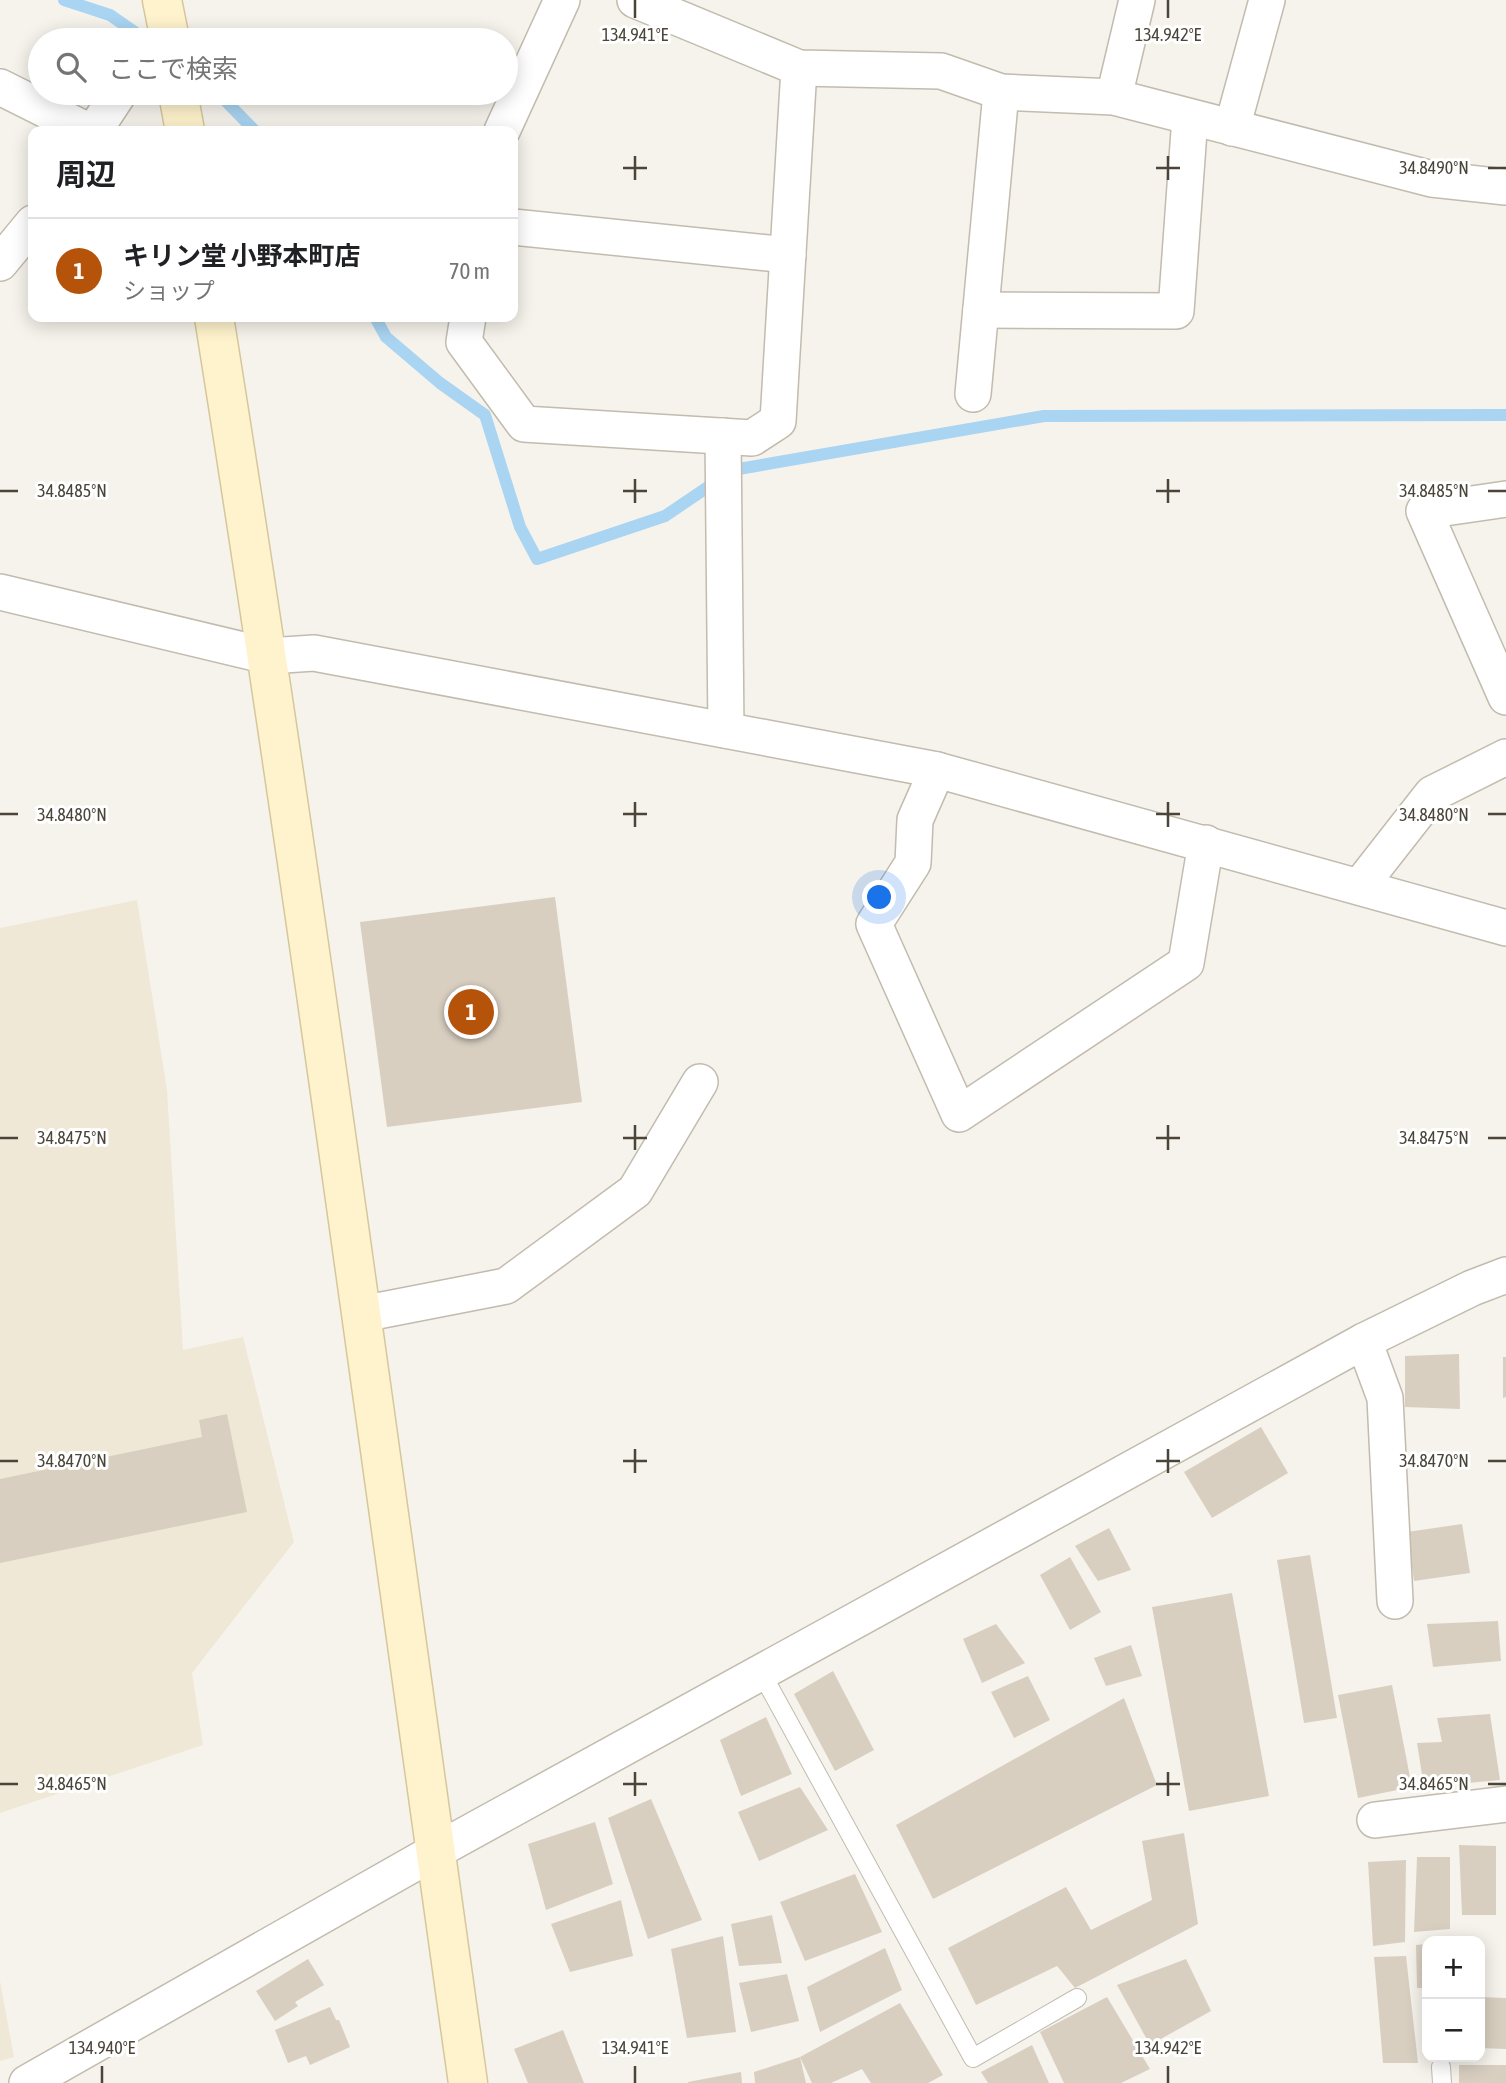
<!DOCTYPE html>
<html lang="ja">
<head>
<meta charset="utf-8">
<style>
  body { margin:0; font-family:"Asap Condensed","Noto Sans JP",sans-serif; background:#f6f6f6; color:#202124 }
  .controls { position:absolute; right:21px; bottom:21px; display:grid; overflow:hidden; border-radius:14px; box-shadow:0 4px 18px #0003 }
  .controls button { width:63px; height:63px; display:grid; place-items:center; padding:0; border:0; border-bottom:2px solid #e0e0e0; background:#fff; color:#202124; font:35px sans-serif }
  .you { position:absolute; left:880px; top:898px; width:24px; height:24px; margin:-18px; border:5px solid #fff; border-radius:50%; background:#1a73e8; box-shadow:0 0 0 10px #1a73e833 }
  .badge { display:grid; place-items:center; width:46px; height:46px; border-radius:50%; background:#b45309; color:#fff; font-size:23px; font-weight:700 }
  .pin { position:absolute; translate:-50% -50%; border:4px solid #fff; box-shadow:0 2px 7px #0006 }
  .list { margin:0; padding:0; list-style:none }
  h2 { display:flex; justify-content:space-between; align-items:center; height:91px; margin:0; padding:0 28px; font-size:30px }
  h2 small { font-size:23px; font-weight:400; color:#757577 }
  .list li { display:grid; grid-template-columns:46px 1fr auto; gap:21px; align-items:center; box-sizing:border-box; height:105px; padding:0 28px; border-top:2px solid #e0e0e0 }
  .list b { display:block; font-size:26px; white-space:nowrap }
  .list p { margin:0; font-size:23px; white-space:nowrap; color:#757577 }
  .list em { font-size:23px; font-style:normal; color:#757577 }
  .icon { flex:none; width:38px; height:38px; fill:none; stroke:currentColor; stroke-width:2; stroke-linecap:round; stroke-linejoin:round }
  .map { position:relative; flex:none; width:1506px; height:2083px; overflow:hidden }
  .search { position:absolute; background:#fff; box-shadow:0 4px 18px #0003; left:28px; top:28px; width:490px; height:77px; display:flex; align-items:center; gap:18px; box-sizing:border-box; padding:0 24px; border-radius:38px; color:#757577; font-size:26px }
  .panel { position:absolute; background:#fff; box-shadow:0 4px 18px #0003; left:28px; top:126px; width:490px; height:196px; border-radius:14px }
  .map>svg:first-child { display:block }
  .education { fill:#efe8d6 }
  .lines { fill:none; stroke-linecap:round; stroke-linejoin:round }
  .stream { stroke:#a9d4f2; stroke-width:12 }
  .building { fill:#d8cfc1 }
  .lane-casing { stroke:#c2bbae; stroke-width:20 }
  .street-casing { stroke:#c2bbae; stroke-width:38 }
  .secondary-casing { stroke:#d6c79b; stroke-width:41 }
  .lane { stroke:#fff; stroke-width:18 }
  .street { stroke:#fff; stroke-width:35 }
  .secondary { stroke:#fff3cd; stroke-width:38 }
  .ticks { fill:none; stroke:#4b4439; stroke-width:2.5 }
  .ticks-label { font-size:18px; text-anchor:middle; fill:#4b4439; stroke:#fff; stroke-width:6; stroke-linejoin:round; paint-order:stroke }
</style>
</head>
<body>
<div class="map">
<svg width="1506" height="2083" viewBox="0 0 1506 2083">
  <rect width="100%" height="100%" fill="#f6f3ec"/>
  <g class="education">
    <path d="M137 900 167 1090 183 1350 243 1337 294 1542 192 1673 203 1745 0 1813V928Z"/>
    <path d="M0 1981 14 2057 0 2061Z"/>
  </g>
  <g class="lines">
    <g class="stream">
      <path d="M64 0 110 15 146 40"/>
      <path d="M218 93 255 131"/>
      <path d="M375 317 386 337 440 383 485 415 520 527 537 559 665 516 733 470 1044 416 1506 415"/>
    </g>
  </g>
  <g class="building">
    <path d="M555 897 582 1102 387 1127 360 922Z"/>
    <path d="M1459 1354 1460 1409 1405 1407V1356Z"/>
    <path d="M1503 1357H1506V1397L1503 1398Z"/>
    <path d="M227 1414 247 1512 0 1563V1479L202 1437 199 1420Z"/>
    <path d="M1261 1427 1288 1473 1212 1518 1184 1472Z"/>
    <path d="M1462 1524 1470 1573 1414 1581 1407 1532Z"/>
    <path d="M1109 1528 1131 1570 1098 1581 1075 1546Z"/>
    <path d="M1310 1555 1337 1718 1304 1723 1277 1560Z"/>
    <path d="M1070 1557 1101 1612 1070 1630 1040 1575Z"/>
    <path d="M1232 1593 1269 1796 1189 1811 1152 1607Z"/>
    <path d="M1498 1621 1501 1661 1433 1667 1427 1624Z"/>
    <path d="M996 1624 1025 1663 982 1683 963 1639Z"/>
    <path d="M1131 1645 1142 1676 1106 1686 1094 1658Z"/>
    <path d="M833 1671 874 1750 835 1771 794 1694Z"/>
    <path d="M1028 1676 1050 1720 1014 1738 991 1692Z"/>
    <path d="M1392 1685 1412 1787 1358 1798 1338 1695Z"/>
    <path d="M1124 1698 1157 1785 933 1899 896 1825Z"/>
    <path d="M1490 1714 1500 1780 1424 1787 1417 1743 1442 1742 1437 1718Z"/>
    <path d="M766 1717 792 1774 741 1796 720 1740Z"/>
    <path d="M800 1787 828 1830 759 1861 738 1812Z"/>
    <path d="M651 1799 702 1920 648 1939 608 1818Z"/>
    <path d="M595 1822 613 1884 546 1910 528 1844Z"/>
    <path d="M1184 1833 1198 1924 1075 1988 1057 1966 976 2005 948 1948 1066 1887 1091 1930 1152 1900 1142 1841Z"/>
    <path d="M1459 1845 1496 1846V1915H1462Z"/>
    <path d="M1417 1857H1450V1929L1414 1932Z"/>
    <path d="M1406 1860 1405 1942 1373 1946 1368 1862Z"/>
    <path d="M855 1874 882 1932 805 1961 780 1902Z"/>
    <path d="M621 1900 633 1956 570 1972 551 1924Z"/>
    <path d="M772 1915 782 1963 739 1966 731 1924Z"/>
    <path d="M723 1936 736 2032 687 2038 671 1949Z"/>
    <path d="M1427 1944V1988H1417L1416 1945Z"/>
    <path d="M885 1948 902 1990 820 2032 807 1987Z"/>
    <path d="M1406 1956 1418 2063H1383L1374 1957Z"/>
    <path d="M308 1959 324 1985 295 2002 298 2006 275 2021 256 1991Z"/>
    <path d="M1186 1959 1211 2011 1150 2045 1117 1985Z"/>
    <path d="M787 1974 799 2021 751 2032 739 1983Z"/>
    <path d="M1107 1997 1150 2069 1121 2083H1064L1040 2032Z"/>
    <path d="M1480 1997 1506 1998V2049L1480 2048Z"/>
    <path d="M900 2003 943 2075 928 2083H871L862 2069 831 2083H812L800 2057Z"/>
    <path d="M330 2007 336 2020H339L350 2047 310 2065 306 2056 288 2063 275 2030Z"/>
    <path d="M563 2030 584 2083H528L514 2049Z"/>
    <path d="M1032 2045 1049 2083H988L981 2072Z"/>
    <path d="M800 2057 806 2083H755L754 2072Z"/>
    <rect x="1459" y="2065" width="47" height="18"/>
    <path d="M741 2072 742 2083H688V2082Z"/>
  </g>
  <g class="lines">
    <defs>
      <g id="lane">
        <path d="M761 1672 973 2058 1077 1998"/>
        <path d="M1441 2067 1442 2083"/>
      </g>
      <g id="street">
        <path d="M635 0 799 68 941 71 1001 92 1114 97 1432 179 1506 187"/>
        <path d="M0 87 88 131"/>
        <path d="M1114 97 1137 0"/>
        <path d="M1232 128 1267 0"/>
        <path d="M94 131 119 93"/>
        <path d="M502 131 562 0"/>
        <path d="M513 227 788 255"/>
        <path d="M0 263 33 223"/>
        <path d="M981 310 1176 311 1190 117"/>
        <path d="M468 317 464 342 524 424 752 438 778 421 799 68"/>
        <path d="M973 394 1001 92"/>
        <path d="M723 436 726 730"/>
        <path d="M1506 499 1424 511 1506 697"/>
        <path d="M0 592 268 656 314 653 937 770 1506 928"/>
        <path d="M937 770 915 820 913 863 874 924 959 1114 1186 963 1206 843"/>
        <path d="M1360 886 1432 794 1506 757"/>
        <path d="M362 1314 506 1286 635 1191 700 1082"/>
        <path d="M1364 1341 1385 1398 1395 1601"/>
        <path d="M1375 1820 1506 1804"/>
        <path d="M27 2083 436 1851 1364 1341 1472 1288 1506 1275"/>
      </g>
      <g id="secondary">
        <path d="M162 0 170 40"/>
        <path d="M178 93 185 131"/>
        <path d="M214 317C308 904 385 1494 468 2083"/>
      </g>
    </defs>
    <use href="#lane" class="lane-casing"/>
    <use href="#street" class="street-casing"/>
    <use href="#secondary" class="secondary-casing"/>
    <use href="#lane" class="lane"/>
    <use href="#street" class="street"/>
    <use href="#secondary" class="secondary"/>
  </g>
  <path class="ticks" d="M635 0V18M1168 0V18M635 156V180M1168 156V180M623 168H647M1156 168H1180M1488 168H1506M635 479V503M1168 479V503M0 491H18M623 491H647M1156 491H1180M1488 491H1506M635 802V827M1168 802V827M0 814H18M623 814H647M1156 814H1180M1488 814H1506M635 1125V1150M1168 1125V1150M0 1138H18M623 1138H647M1156 1138H1180M1488 1138H1506M635 1449V1473M1168 1449V1473M0 1461H18M623 1461H647M1156 1461H1180M1488 1461H1506M635 1772V1796M1168 1772V1796M0 1784H18M623 1784H647M1156 1784H1180M1488 1784H1506M102 2066V2083M635 2066V2083M1168 2066V2083"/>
  <g class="ticks-label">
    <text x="635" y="41">134.941°E</text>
    <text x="1168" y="41">134.942°E</text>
    <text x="1434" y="174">34.8490°N</text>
    <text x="72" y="497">34.8485°N</text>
    <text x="1434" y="497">34.8485°N</text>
    <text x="72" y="821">34.8480°N</text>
    <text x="1434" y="821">34.8480°N</text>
    <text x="72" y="1144">34.8475°N</text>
    <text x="1434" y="1144">34.8475°N</text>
    <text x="72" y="1467">34.8470°N</text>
    <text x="1434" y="1467">34.8470°N</text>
    <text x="72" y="1790">34.8465°N</text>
    <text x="1434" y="1790">34.8465°N</text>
    <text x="102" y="2054">134.940°E</text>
    <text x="635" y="2054">134.941°E</text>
    <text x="1168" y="2054">134.942°E</text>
  </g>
</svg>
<div class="controls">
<button>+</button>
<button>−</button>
</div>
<div class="you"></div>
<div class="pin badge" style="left:471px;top:1012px">1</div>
<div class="search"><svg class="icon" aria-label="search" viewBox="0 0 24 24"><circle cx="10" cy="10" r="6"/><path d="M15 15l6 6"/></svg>ここで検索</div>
<section class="panel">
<h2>周辺<small></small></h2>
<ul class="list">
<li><span class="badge">1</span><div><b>キリン堂 小野本町店</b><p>ショップ</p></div><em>70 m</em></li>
</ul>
</section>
</div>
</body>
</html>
